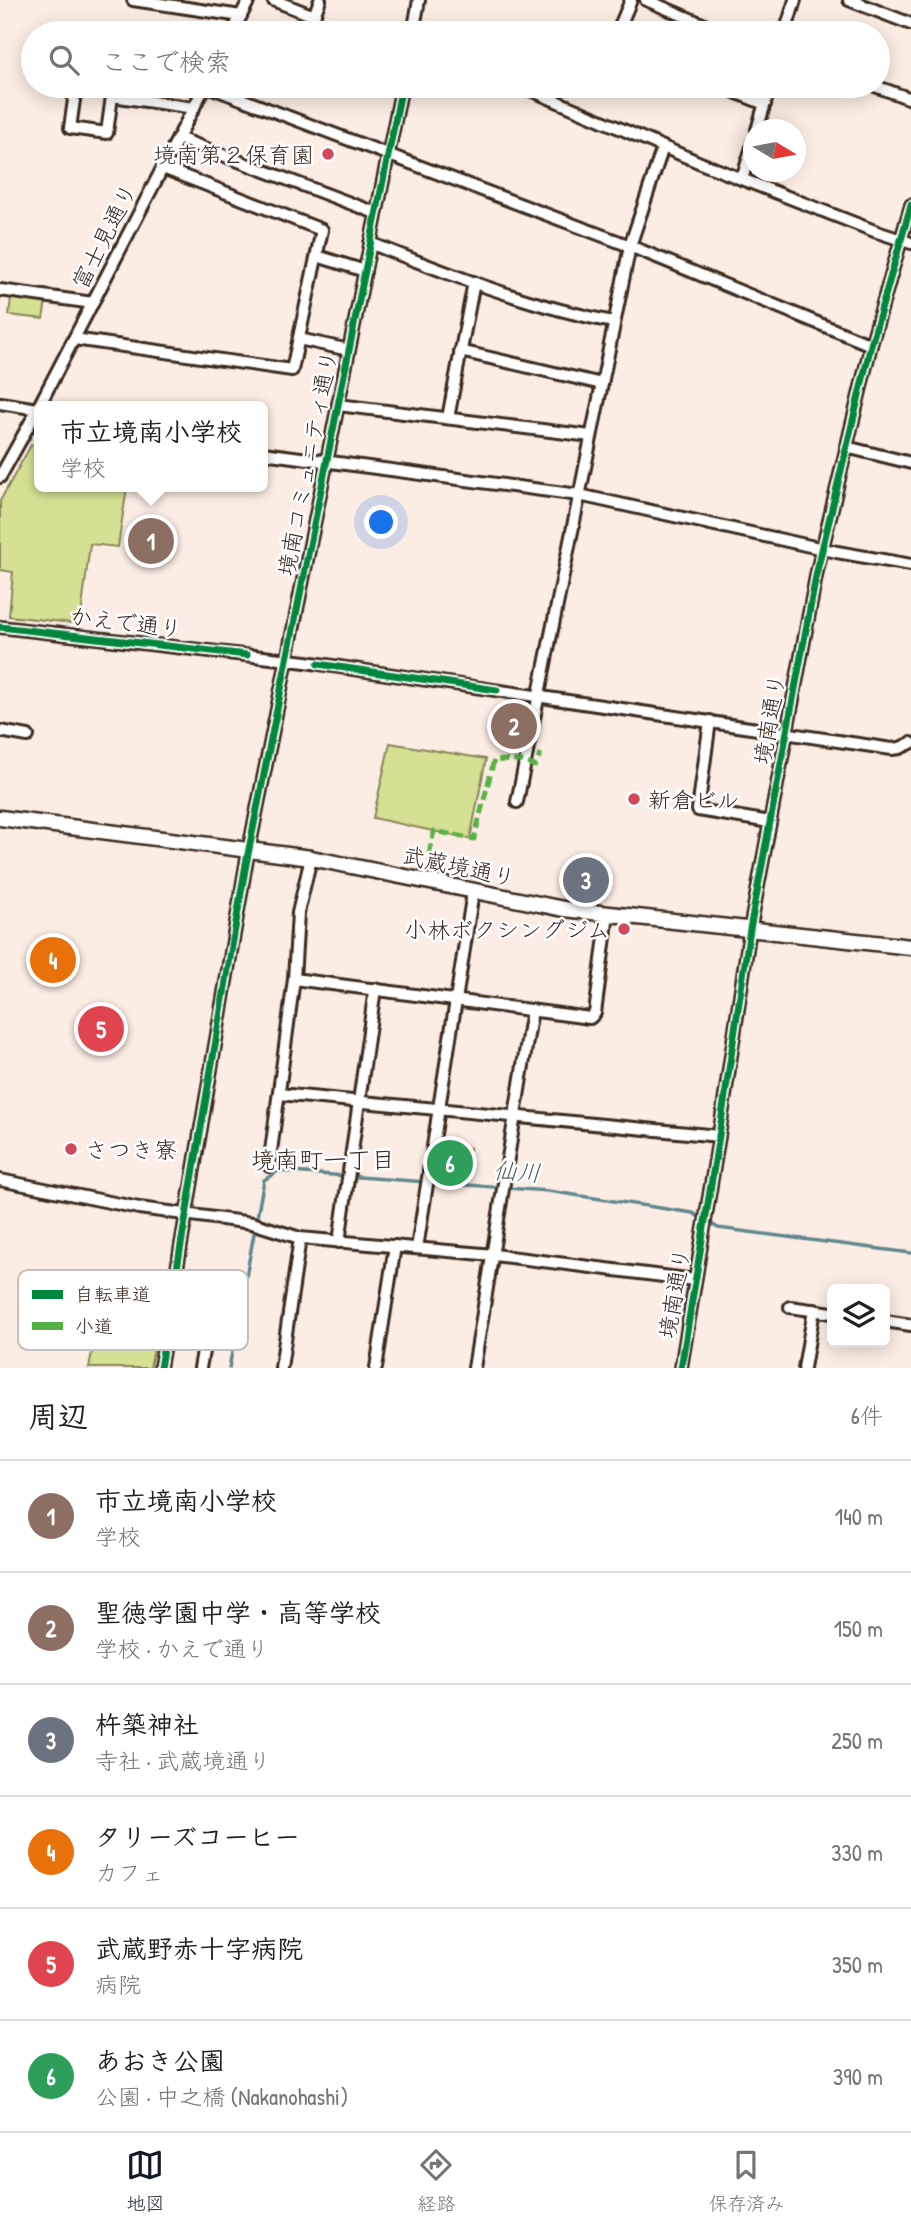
<!DOCTYPE html>
<html lang="ja">
<head>
<meta charset="utf-8">
<style>
  body { margin:0; font-family:"Patrick Hand","Klee One",sans-serif; background:#f6f6f6; color:#202124 }
  .controls { position:absolute; right:21px; bottom:21px; display:grid; overflow:hidden; border-radius:10px; box-shadow:0 4px 18px #0003 }
  .controls button { width:63px; height:63px; display:grid; place-items:center; padding:0; border:0; border-bottom:2px solid #e0e0e0; background:#fff; color:#202124; font:35px sans-serif }
  .compass { position:absolute; left:743px; top:119px; width:63px; height:63px; border-radius:50%; background:#fff; box-shadow:0 4px 18px #0003; rotate:100deg }
  .you { position:absolute; left:382px; top:523px; width:24px; height:24px; margin:-18px; border:5px solid #fff; border-radius:50%; background:#1a73e8; box-shadow:0 0 0 10px #1a73e833 }
  .badge { display:grid; place-items:center; width:46px; height:46px; border-radius:50%; background:#111827; color:#fff; font-size:23px; font-weight:700 }
  .pin { position:absolute; translate:-50% -50%; border:4px solid #fff; box-shadow:0 2px 7px #0006 }
  .popup { position:absolute; left:34px; top:401px; width:234px; height:91px; box-sizing:border-box; display:grid; place-content:center; border-radius:10px; background:#fff; filter:drop-shadow(0 2px 5px #0005); font-size:23px; white-space:nowrap; color:#757577 }
  .popup b { font-size:26px; color:#202124 }
  .popup::after { content:''; position:absolute; left:50%; top:100%; margin-left:-14px; border:14px solid transparent; border-top-color:#fff }
  .list { margin:0; padding:0; list-style:none }
  h2 { display:flex; justify-content:space-between; align-items:center; height:91px; margin:0; padding:0 28px; font-size:30px }
  h2 small { font-size:23px; font-weight:400; color:#757577 }
  .list li { display:grid; grid-template-columns:46px 1fr auto; gap:21px; align-items:center; box-sizing:border-box; height:112px; padding:0 28px; border-top:2px solid #e0e0e0 }
  .list b { display:block; font-size:26px; white-space:nowrap }
  .list p { margin:0; font-size:23px; white-space:nowrap; color:#757577 }
  .list em { font-size:23px; font-style:normal; color:#757577 }
  .icon { flex:none; width:38px; height:38px; fill:none; stroke:currentColor; stroke-width:2; stroke-linecap:round; stroke-linejoin:round }
  .map { position:relative; flex:none; width:911px; height:1368px; overflow:hidden }
  .search { position:absolute; background:#fff; box-shadow:0 4px 18px #0003; left:21px; right:21px; top:21px; height:77px; display:flex; align-items:center; gap:18px; box-sizing:border-box; padding:0 24px; border-radius:38px; color:#757577; font-size:26px }
  .sheet { height:763px; background:#fff }
  nav { display:flex; justify-content:space-around; align-items:center; box-sizing:border-box; height:98px; border-top:2px solid #e0e0e0; background:#fff; font-size:19px; color:#757577 }
  nav a { display:grid; justify-items:center; gap:4px }
  nav .on { color:#111827 }
  .map>svg:first-child { display:block }
  .green { fill:#d5e093; stroke:#888558; stroke-width:2 }
  .lines { fill:none; stroke-linecap:round; stroke-linejoin:round }
  .stream { stroke:#61878e; stroke-width:3.5 }
  .minor-casing { stroke:#3b2a1e; stroke-width:16 }
  .major-casing { stroke:#3b2a1e; stroke-width:19 }
  .minor { stroke:#fff; stroke-width:10 }
  .major { stroke:#fff; stroke-width:14 }
  .quiet { stroke:#57b245; stroke-width:5; stroke-dasharray:10 5; stroke-linecap:butt }
  .cycleway-casing { stroke:#fff; stroke-width:11 }
  .cycleway { stroke:#00873e; stroke-width:7 }
  .poi-dot { fill:#d1495b; stroke:#fff; stroke-width:2.5 }
  .labels { text-anchor:middle; dominant-baseline:central; stroke-width:5; stroke-linejoin:round; paint-order:stroke }
  .poi-label { font-size:23px; fill:#3b2a1e; stroke:#fff; text-anchor:end }
  .street-label { font-size:23px; fill:#3b2a1e; stroke:#fff }
  .neighbourhood-label { font-size:24px; fill:#3b2a1e; stroke:#fff }
  .water-label { font-size:24px; font-style:italic; fill:#51605f; stroke:#fff }
  .key { fill:#fff; stroke:#c4bfbc; stroke-width:2 }
  .key-label { font-size:19px; fill:#3b2a1e }
</style>
</head>
<body>
<div class="map">
<svg width="911" height="1368" viewBox="0 0 911 1368">
  <rect width="100%" height="100%" fill="#fcede4"/>
  <filter id="ink" filterUnits="userSpaceOnUse"><feTurbulence type="fractalNoise" baseFrequency=".0143" numOctaves="2"/><feDisplacementMap in="SourceGraphic" scale="14" xChannelSelector="R" yChannelSelector="G"/><feConvolveMatrix kernelMatrix="1 2 1 2 8 2 1 2 1" color-interpolation-filters="sRGB"/></filter>
  <g filter="url(#ink)">
    <g class="green">
      <path d="M11 297 46 301 43 319 9 315Z"/>
      <path d="M31 445 39 446V487H127L118 547 90 544 80 624 9 616 13 572 0 570V501Z"/>
      <path d="M390 743 486 759 470 839 373 818Z"/>
      <path d="M436 1145 470 1148 465 1179 431 1177Z"/>
      <path d="M96 1329 156 1339 150 1368H89Z"/>
    </g>
    <g class="lines">
      <path class="stream" d="M229 1368 264 1180 278 1171 548 1191 693 1213 718 1228 911 1253"/>
      <defs>
        <g id="minor">
          <path d="M133 0 241 16"/>
          <path d="M273 0 314 16 320 0"/>
          <path d="M646 0 724 33"/>
          <path d="M849 0 911 24"/>
          <path d="M82 33 83 30 104 33"/>
          <path d="M232 33 249 0"/>
          <path d="M413 33 419 0"/>
          <path d="M617 33 631 0"/>
          <path d="M785 33 795 0"/>
          <path d="M76 86 70 128 107 133 112 96 194 108"/>
          <path d="M207 86 630 246 871 345"/>
          <path d="M521 86 703 164 877 232 911 243"/>
          <path d="M720 86 765 104"/>
          <path d="M875 86 911 99"/>
          <path d="M757 130 770 86"/>
          <path d="M178 138 376 213"/>
          <path d="M742 179 754 141"/>
          <path d="M370 243C449 274 531 307 614 322"/>
          <path d="M317 256 365 271"/>
          <path d="M0 290 93 303"/>
          <path d="M74 339 292 370 322 230 163 168"/>
          <path d="M299 339 349 350"/>
          <path d="M460 351 602 384"/>
          <path d="M0 403 38 409"/>
          <path d="M338 405 591 436"/>
          <path d="M39 406 205 86"/>
          <path d="M448 418 474 282"/>
          <path d="M846 447 911 463"/>
          <path d="M263 453 579 495 837 552 911 565"/>
          <path d="M0 477 39 407"/>
          <path d="M0 627 306 662 892 749 900 748 911 743"/>
          <path d="M710 721 698 810 770 822"/>
          <path d="M0 731 28 736"/>
          <path d="M517 802 630 246 663 147"/>
          <path d="M294 979 590 1018 595 1013 608 914"/>
          <path d="M279 1094 719 1136"/>
          <path d="M269 1166 294 979 298 913 311 858"/>
          <path d="M0 1180 139 1208 252 1223 300 1238 494 1255 695 1280"/>
          <path d="M339 1242 375 989"/>
          <path d="M417 1248 473 892"/>
          <path d="M790 1307 832 1313"/>
          <path d="M885 1321 911 1325"/>
          <path d="M160 1368 246 864 402 86"/>
          <path d="M200 1368 215 1285"/>
          <path d="M281 1368 300 1238"/>
          <path d="M376 1368 395 1246"/>
          <path d="M474 1368 532 1010"/>
          <path d="M681 1368 719 1136 750 929 817 571 871 345 911 205"/>
          <path d="M804 1368 814 1310"/>
        </g>
        <path id="major" d="M0 818 311 858 564 909 911 947"/>
      </defs>
      <use href="#minor" class="minor-casing"/>
      <use href="#major" class="major-casing"/>
      <use href="#minor" class="minor"/>
      <use href="#major" class="major"/>
      <path class="quiet" d="M429 854 434 831 474 839 494 760 520 761 535 766 541 753"/>
      <defs>
        <g id="cycleway">
          <path d="M0 627 247 655"/>
          <path d="M318 664 497 690"/>
          <path d="M160 1368 246 864 402 86"/>
          <path d="M681 1368 719 1136 750 929 817 571 871 345 911 205"/>
        </g>
      </defs>
      <use href="#cycleway" class="cycleway-casing"/>
      <use href="#cycleway" class="cycleway"/>
    </g>
  </g>
  <g class="poi-dot">
    <circle cx="328" cy="154" r="7"/>
    <circle cx="634" cy="799" r="7"/>
    <circle cx="624" cy="929" r="7"/>
    <circle cx="71" cy="1149" r="7"/>
  </g>
  <g class="labels">
    <g class="poi-label">
      <text x="314" y="154">境南第２保育園</text>
      <text x="648" y="799" text-anchor="start">新倉ビル</text>
      <text x="610" y="929">小林ボクシングジム</text>
      <text x="85" y="1149" text-anchor="start">さつき寮</text>
    </g>
    <g class="street-label">
      <text transform="translate(104 236) rotate(-63)">富士見通り</text>
      <text transform="translate(307 463) rotate(-79)">境南コミュニティ通り</text>
      <text transform="translate(126 622) rotate(7)">かえで通り</text>
      <text transform="translate(769 719) rotate(-80)">境南通り</text>
      <text transform="translate(459 866) rotate(12)">武蔵境通り</text>
      <text transform="translate(674 1293) rotate(-80)">境南通り</text>
    </g>
    <g class="neighbourhood-label">
      <text x="323" y="1159">境南町一丁目</text>
    </g>
    <g class="water-label">
      <text transform="translate(517 1171) rotate(4)">仙川</text>
    </g>
  </g>
  <rect x="18" y="1270" width="230" height="80" rx="10" class="key"/>
  <rect x="32" y="1290" width="31" height="9" fill="#00873e"/>
  <rect x="32" y="1322" width="31" height="8" fill="#57b245"/>
  <g class="key-label">
    <text x="75" y="1301">自転車道</text>
    <text x="75" y="1333">小道</text>
  </g>
</svg>
<div class="controls">
<button><svg class="icon" aria-label="layers" viewBox="0 0 24 24"><path d="M12 4l9 5-9 5-9-5zM3 14l9 5 9-5"/></svg></button>
</div>
<svg class="compass" viewBox="-18 -18 36 36"><path d="M0-13l5 13h-10z" fill="#e53935"/><path d="M0 13l5-13h-10z" fill="#757577"/></svg>
<div class="you"></div>
<div class="pin badge" style="left:151px;top:541px;background:#8d6e63">1</div>
<div class="popup"><b>市立境南小学校</b>学校</div>
<div class="pin badge" style="left:514px;top:726px;background:#8d6e63">2</div>
<div class="pin badge" style="left:586px;top:880px;background:#6b7280">3</div>
<div class="pin badge" style="left:53px;top:960px;background:#e8710a">4</div>
<div class="pin badge" style="left:101px;top:1029px;background:#e0444e">5</div>
<div class="pin badge" style="left:450px;top:1163px;background:#2e9e5b">6</div>
<div class="search"><svg class="icon" aria-label="search" viewBox="0 0 24 24"><circle cx="10" cy="10" r="6"/><path d="M15 15l6 6"/></svg>ここで検索</div>
</div>
<section class="sheet">
<h2>周辺<small>6件</small></h2>
<ul class="list">
<li><span class="badge" style="background:#8d6e63">1</span><div><b>市立境南小学校</b><p>学校</p></div><em>140 m</em></li>
<li><span class="badge" style="background:#8d6e63">2</span><div><b>聖徳学園中学・高等学校</b><p>学校 · かえで通り</p></div><em>150 m</em></li>
<li><span class="badge" style="background:#6b7280">3</span><div><b>杵築神社</b><p>寺社 · 武蔵境通り</p></div><em>250 m</em></li>
<li><span class="badge" style="background:#e8710a">4</span><div><b>タリーズコーヒー</b><p>カフェ</p></div><em>330 m</em></li>
<li><span class="badge" style="background:#e0444e">5</span><div><b>武蔵野赤十字病院</b><p>病院</p></div><em>350 m</em></li>
<li><span class="badge" style="background:#2e9e5b">6</span><div><b>あおき公園</b><p>公園 · 中之橋 (Nakanohashi)</p></div><em>390 m</em></li>
</ul>
</section>
<nav>
<a class="on"><svg class="icon" aria-label="map" viewBox="0 0 24 24"><path d="M3 6l6-2 6 2 6-2v14l-6 2-6-2-6 2zM9 4v14M15 6v14"/></svg>地図</a>
<a><svg class="icon" aria-label="directions" viewBox="0 0 24 24"><path d="M12 3l9 9-9 9-9-9zM9 14v-3h6M13 9l2 2-2 2"/></svg>経路</a>
<a><svg class="icon" aria-label="saved" viewBox="0 0 24 24"><path d="M7 4h10v16l-5-4-5 4z"/></svg>保存済み</a>
</nav>
</body>
</html>
